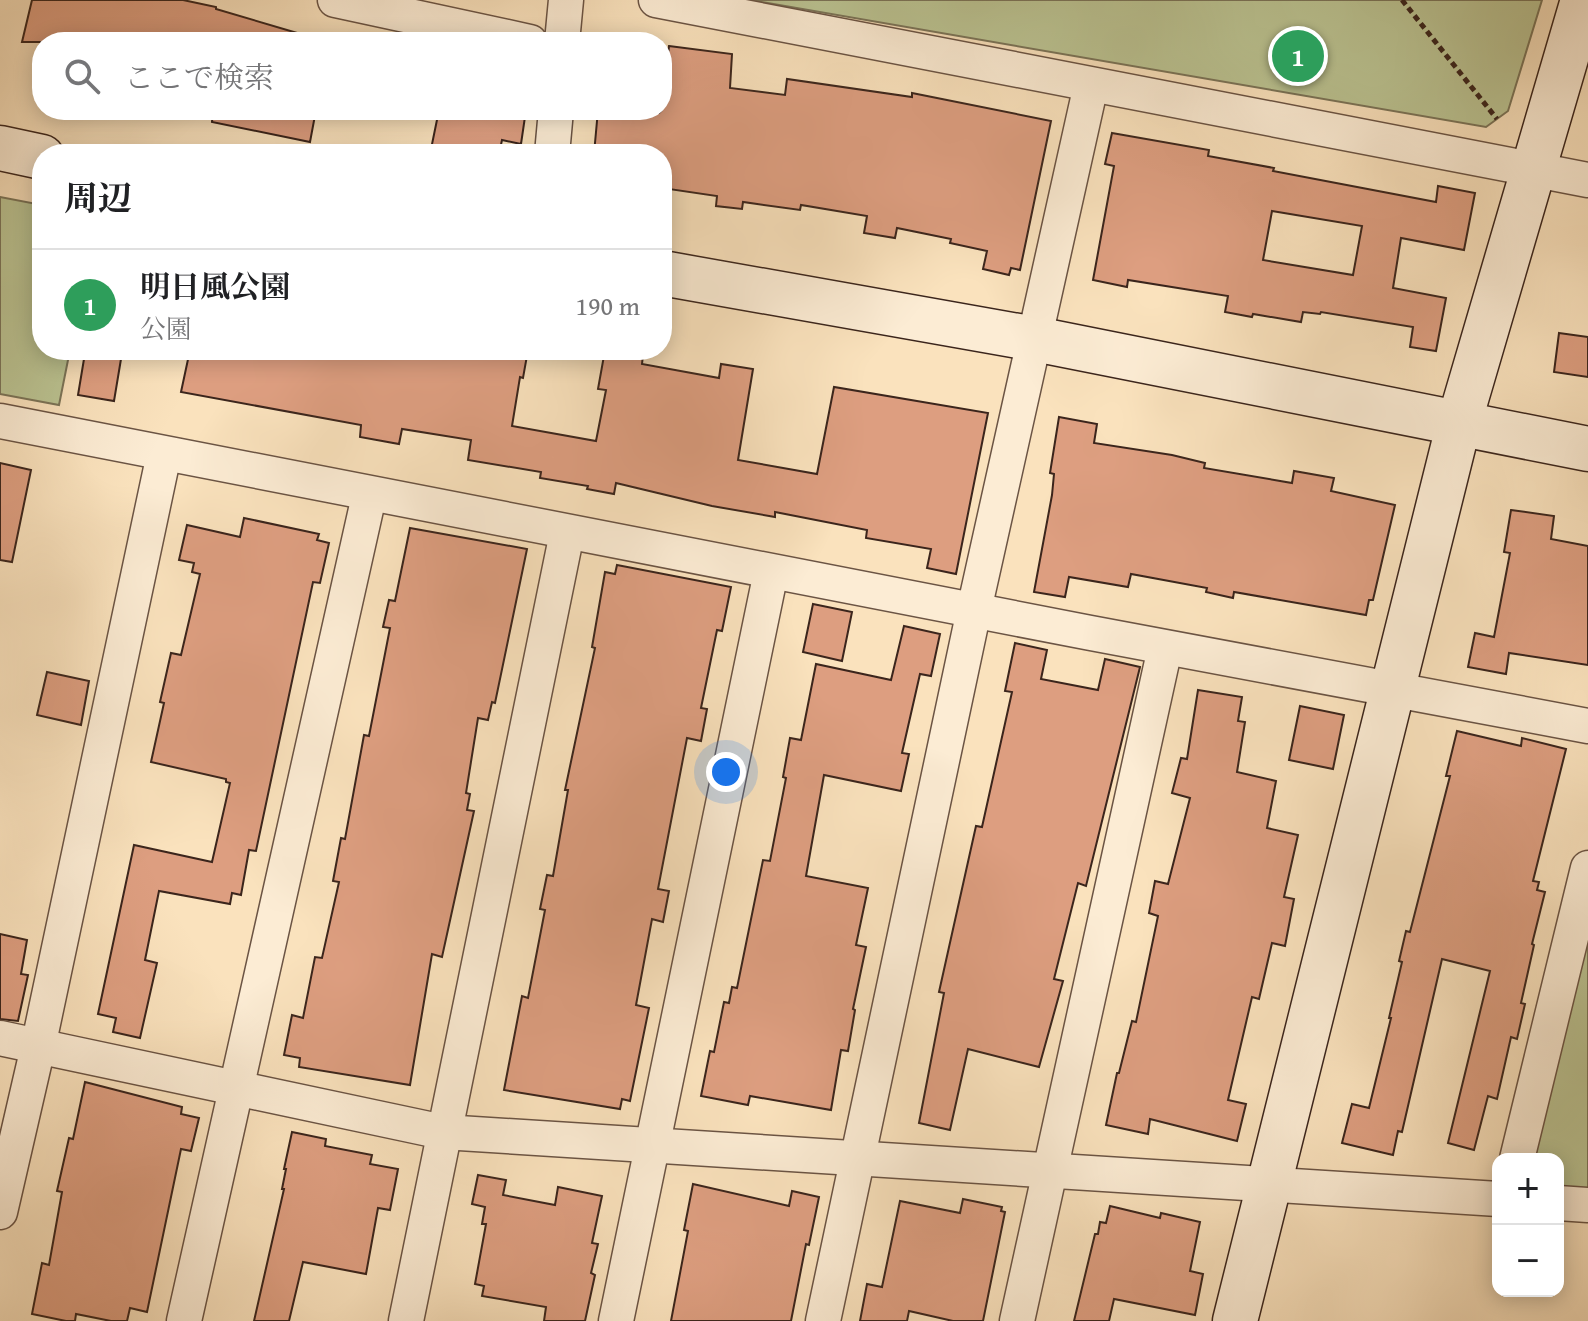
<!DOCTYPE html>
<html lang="ja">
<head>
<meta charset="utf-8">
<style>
  body { margin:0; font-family:"Gentium Book Plus","Noto Serif JP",serif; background:#f2f2f2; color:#202124 }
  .controls { position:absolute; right:24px; bottom:24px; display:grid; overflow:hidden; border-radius:16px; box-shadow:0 4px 20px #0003 }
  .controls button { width:72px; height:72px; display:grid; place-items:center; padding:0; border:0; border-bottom:2px solid #e0e0e0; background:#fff; color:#202124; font:40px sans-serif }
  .you { position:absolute; left:726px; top:772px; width:28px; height:28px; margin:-20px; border:6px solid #fff; border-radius:50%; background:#1a73e8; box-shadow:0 0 0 12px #1a73e833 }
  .badge { display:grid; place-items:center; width:52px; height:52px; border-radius:50%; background:#0b8043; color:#fff; font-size:26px; font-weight:700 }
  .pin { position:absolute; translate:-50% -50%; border:4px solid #fff; box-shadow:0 2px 8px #0006 }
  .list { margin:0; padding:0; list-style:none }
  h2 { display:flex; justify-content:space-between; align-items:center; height:104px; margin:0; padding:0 32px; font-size:34px }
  h2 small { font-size:26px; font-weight:400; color:#757577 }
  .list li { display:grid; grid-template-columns:52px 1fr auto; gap:24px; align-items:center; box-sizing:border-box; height:112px; padding:0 32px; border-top:2px solid #e0e0e0 }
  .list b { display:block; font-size:30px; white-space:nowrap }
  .list p { margin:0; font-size:26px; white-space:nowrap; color:#757577 }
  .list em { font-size:26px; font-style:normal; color:#757577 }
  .icon { flex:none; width:44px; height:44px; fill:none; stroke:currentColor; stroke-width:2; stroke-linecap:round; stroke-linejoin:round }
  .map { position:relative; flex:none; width:1588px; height:1321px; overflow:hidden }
  .search { position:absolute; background:#fff; box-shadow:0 4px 20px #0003; left:32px; top:32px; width:640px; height:88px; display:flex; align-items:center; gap:20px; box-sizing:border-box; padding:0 28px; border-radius:32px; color:#757577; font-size:30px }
  .panel { position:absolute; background:#fff; box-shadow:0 4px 20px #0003; left:32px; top:144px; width:640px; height:216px; border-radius:32px }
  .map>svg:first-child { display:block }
  .green { fill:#bbc493; stroke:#7b7458; stroke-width:2 }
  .building { fill:#dd9e80; stroke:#3b251c; stroke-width:2; fill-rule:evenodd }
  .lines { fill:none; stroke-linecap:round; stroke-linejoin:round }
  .street-casing { stroke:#6b5444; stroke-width:37 }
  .secondary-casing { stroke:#3b251c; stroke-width:47 }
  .path { stroke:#3b251c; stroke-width:5; stroke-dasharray:6 4; stroke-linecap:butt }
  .street { stroke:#fcecd4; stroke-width:34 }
  .secondary { stroke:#fcecd4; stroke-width:44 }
</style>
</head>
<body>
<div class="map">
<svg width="1588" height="1321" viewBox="0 0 1588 1321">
  <rect width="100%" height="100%" fill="#fae2bd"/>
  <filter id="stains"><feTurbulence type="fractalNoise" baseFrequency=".0025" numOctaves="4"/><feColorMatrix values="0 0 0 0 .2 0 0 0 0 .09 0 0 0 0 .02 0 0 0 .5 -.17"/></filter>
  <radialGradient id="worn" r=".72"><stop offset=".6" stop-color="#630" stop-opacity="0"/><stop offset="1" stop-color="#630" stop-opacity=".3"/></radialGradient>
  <g class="green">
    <path d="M750 0H1542L1508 111 1486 127Z"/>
    <path d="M0 197 42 205V350H70L59 405 0 394Z"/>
    <path d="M1588 868V1205L1558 1203V1159H1517Z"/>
  </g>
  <g class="building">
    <path d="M32 0H183L216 7V9L304 35 303 42H22Z"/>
    <path d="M669 46 732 54 730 88 785 95 787 79 912 97V93L1051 121 1020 270 1011 268 1009 275 983 269 987 251 950 243 951 239 897 228 895 238 864 233 867 216 801 205 800 210 743 202 742 209 716 206 717 196 662 188V154H594L598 110 659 113 662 110Z"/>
    <path d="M213 110H316L310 142 212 122Z"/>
    <path d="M439 110H526L521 144 502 140 499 154H430Z"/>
    <path d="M1112 133 1209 150 1208 156 1274 168 1273 171 1436 202 1438 186 1475 193 1464 250 1401 238 1393 288 1446 298 1436 351 1410 347 1413 327 1321 312 1320 314 1303 312 1301 322 1253 314 1252 317 1225 312 1228 296 1128 280 1127 287 1093 280 1114 166 1105 164ZM1272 211 1362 226 1353 275 1263 260Z"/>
    <path d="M1559 333 1588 337V377L1554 372Z"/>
    <path d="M190 350H528L523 378 520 377 512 426 596 441 606 390 598 389 605 350 643 355 642 364 719 378 721 364 753 369 738 460 817 474 834 387 988 413 956 574 927 568 931 549 866 538 867 530 775 512V517L712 506 616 483 614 494 587 489 588 486 540 478 541 472 468 460 471 440 402 429 399 444 360 437 361 425 181 392Z"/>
    <path d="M85 353 121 359 114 401 78 395Z"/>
    <path d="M1059 417 1097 424 1094 443 1172 455 1205 463 1204 468 1292 483 1294 471 1334 478 1331 491 1395 505 1373 600H1369L1366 615 1234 592 1233 598 1206 592 1207 588 1131 574 1128 587 1069 577 1065 597 1034 592 1052 495 1054 474 1050 473Z"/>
    <path d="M0 463 31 470 12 562 0 560Z"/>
    <path d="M1511 510 1554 516 1551 539 1588 546V665L1509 653 1506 674 1468 667 1475 633 1494 637 1510 553 1504 552Z"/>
    <path d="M244 518 319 534 317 540 329 543 320 583 313 582 256 851 249 850 241 895 232 893 230 904 159 891 145 960 157 963 140 1038 113 1032 116 1018 98 1014 134 845 212 862 230 783 226 782V779L151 762 164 703 160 702 171 653 181 655 200 574 192 572 194 563 179 560 187 525 240 537Z"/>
    <path d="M410 528 527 549 495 703 492 702 488 720 478 718 466 793 470 794 467 810 474 811 442 957 432 954 410 1085 299 1067 300 1058 284 1055 292 1015 303 1018 315 957 322 958 339 882 333 881 341 838 345 839 364 735 369 736 390 628 383 627 389 600 395 601Z"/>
    <path d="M617 565 731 587 722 631 717 630 701 708 707 709 701 741 687 738 658 889 669 891 663 922 652 919 636 1005 649 1008 630 1101 622 1099 620 1109 504 1090 522 996 528 998 545 910 540 909 547 875 553 876 568 790H565L595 648 592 647 605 572 615 574Z"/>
    <path d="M813 604 852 612 842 661 803 652Z"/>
    <path d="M904 626 940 634 931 676 920 674 902 753 909 754 901 791 824 775 806 876 868 888 856 945 866 947 853 1009 855 1010 848 1051 841 1050 831 1110 750 1096 748 1105 701 1096 710 1051 714 1052 724 1002 729 1003 732 987 737 988 763 860 770 861 786 778 783 777 790 738 801 740 816 664 891 680Z"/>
    <path d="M1015 643 1047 650 1041 679 1098 690 1105 659 1140 667 1086 886 1078 883 1054 979 1063 981 1039 1067 968 1049 950 1130 919 1123 944 993 939 992 976 826 982 827 1012 692 1005 691Z"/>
    <path d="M47 672 89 681 81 725 37 715Z"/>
    <path d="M1198 690 1242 697 1238 721 1245 722 1237 772 1276 781 1267 828 1298 835 1284 897 1294 899 1285 946 1272 943 1259 999 1252 997 1228 1100 1246 1104 1237 1141 1150 1119 1148 1134 1106 1125 1117 1073H1119L1132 1021 1136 1022 1158 916 1149 913 1155 881 1168 884 1190 798 1172 793 1181 758 1187 759Z"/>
    <path d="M1300 706 1344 715 1333 769 1289 760Z"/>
    <path d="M1457 731 1521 746 1522 738 1566 749 1533 881 1539 882 1537 890 1545 892 1532 944 1534 945 1521 1003 1525 1004 1517 1039 1511 1037 1497 1099 1488 1096 1474 1150 1448 1143 1490 971 1442 959 1402 1132 1398 1131 1393 1155 1342 1143 1352 1104 1369 1108 1391 1018H1389L1402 962 1399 961 1406 931 1410 932 1450 776H1446Z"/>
    <path d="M0 934 27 940 21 974 28 975 18 1021 0 1019Z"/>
    <path d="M85 1082 182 1107 181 1114 199 1118 191 1151 181 1149 147 1312 130 1308 127 1321H111L76 1314 75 1321H66L32 1314 42 1263 49 1265 62 1192 57 1191 69 1138 73 1139Z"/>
    <path d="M292 1132 326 1139 325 1146 372 1155 370 1164 398 1169 390 1210 378 1208 366 1274 303 1262 289 1321H254L284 1189H282L286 1169H284Z"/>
    <path d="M478 1175 506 1180 503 1195 555 1205 558 1187 602 1196 592 1243 598 1244 591 1273 595 1275 585 1321H544L546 1307 482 1296 484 1286 475 1284 486 1224H482L485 1207 472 1204Z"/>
    <path d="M693 1184 789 1206 792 1191 819 1197 809 1245 806 1244 791 1321H671L688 1231 684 1230Z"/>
    <path d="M963 1199 1002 1207 1001 1211 1005 1212 983 1321H953L909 1311 907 1321H860L867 1284 882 1287 900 1201 960 1213Z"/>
    <path d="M1110 1206 1160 1218 1161 1213 1200 1222 1190 1271 1203 1274 1195 1315 1114 1299 1109 1321H1074L1095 1234H1098L1100 1222 1106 1223Z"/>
  </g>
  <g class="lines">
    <defs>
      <g id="street">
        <path d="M335 0 530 42"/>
        <path d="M656 0 1588 180"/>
        <path d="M562 42 566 0"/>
        <path d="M552 154 556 110"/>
        <path d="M0 421C529 527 1058 628 1588 726"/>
        <path d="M0 1038 443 1132 1498 1199"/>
        <path d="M1517 1159 1588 868"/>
        <path d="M1558 1203 1588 1205"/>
        <path d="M0 1212 38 1047 164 454"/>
        <path d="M184 1321 369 496"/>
        <path d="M406 1321 567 533"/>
        <path d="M616 1321 771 572"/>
        <path d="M823 1321 974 610 1091 85"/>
        <path d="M1017 1321 1165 648"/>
      </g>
      <g id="secondary">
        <path d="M0 148 42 157"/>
        <path d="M662 273 1035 339 1588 449"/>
        <path d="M1235 1321 1459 423 1583 0"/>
      </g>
    </defs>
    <use href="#street" class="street-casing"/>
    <use href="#secondary" class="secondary-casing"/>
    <path class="path" d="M1402 0 1497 119"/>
    <use href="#street" class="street"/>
    <use href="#secondary" class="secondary"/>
  </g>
  <rect width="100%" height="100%" filter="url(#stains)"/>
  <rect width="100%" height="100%" fill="url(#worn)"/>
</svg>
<div class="controls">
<button>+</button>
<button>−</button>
</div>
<div class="you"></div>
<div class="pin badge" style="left:1298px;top:56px;background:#2e9e5b">1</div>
<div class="search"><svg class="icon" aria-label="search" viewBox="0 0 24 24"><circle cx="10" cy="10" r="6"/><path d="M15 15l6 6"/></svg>ここで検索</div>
<section class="panel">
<h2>周辺<small></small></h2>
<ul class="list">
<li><span class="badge" style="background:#2e9e5b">1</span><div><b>明日風公園</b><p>公園</p></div><em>190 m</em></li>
</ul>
</section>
</div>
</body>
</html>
